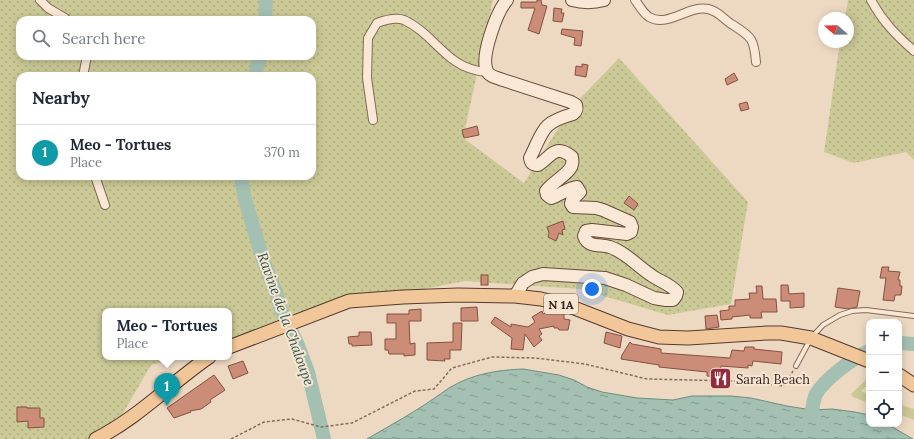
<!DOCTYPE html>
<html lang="en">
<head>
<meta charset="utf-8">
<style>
  body { margin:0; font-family:Lora,serif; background:#f6f6f7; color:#1f2937 }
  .controls { position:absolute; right:12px; bottom:12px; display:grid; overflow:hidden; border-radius:8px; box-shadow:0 2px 10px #0003 }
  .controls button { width:36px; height:36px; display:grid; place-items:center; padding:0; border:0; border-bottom:1px solid #e0e1e3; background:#fff; color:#1f2937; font:20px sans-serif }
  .compass { position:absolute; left:818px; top:12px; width:36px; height:36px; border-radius:50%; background:#fff; box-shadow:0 2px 10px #0003; rotate:290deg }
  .you { position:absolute; left:592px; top:289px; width:14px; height:14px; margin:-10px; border:3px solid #fff; border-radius:50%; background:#1a73e8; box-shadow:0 0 0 6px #1a73e833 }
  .badge { display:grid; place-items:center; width:26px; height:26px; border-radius:50%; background:#d93025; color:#fff; font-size:13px; font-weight:700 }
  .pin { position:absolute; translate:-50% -33px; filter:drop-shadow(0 1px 2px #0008) }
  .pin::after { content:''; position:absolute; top:21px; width:14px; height:12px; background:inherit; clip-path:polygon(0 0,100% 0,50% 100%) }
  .popup { position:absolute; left:102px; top:308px; width:130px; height:52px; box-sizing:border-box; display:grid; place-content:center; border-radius:8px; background:#fff; filter:drop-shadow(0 1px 3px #0005); font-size:13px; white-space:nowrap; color:#747a83 }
  .popup b { font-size:15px; color:#1f2937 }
  .popup::after { content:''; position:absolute; left:50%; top:100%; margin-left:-8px; border:8px solid transparent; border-top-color:#fff }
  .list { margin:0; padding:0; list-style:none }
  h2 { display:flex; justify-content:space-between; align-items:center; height:52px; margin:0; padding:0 16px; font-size:17px }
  h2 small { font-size:13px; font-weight:400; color:#747a83 }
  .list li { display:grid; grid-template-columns:26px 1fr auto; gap:12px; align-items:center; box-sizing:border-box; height:56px; padding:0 16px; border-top:1px solid #e0e1e3 }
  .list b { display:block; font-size:15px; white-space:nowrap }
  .list p { margin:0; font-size:13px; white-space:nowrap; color:#747a83 }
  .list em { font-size:13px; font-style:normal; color:#747a83 }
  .icon { flex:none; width:22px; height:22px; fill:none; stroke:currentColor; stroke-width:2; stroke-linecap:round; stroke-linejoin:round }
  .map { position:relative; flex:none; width:914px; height:439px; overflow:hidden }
  .search { position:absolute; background:#fff; box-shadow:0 2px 10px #0003; left:16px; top:16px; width:300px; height:44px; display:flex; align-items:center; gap:10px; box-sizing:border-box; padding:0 14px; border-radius:12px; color:#747a83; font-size:15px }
  .panel { position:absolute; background:#fff; box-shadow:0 2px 10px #0003; left:16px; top:72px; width:300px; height:108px; border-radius:12px }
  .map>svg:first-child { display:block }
  .grass { fill:url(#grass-dots); fill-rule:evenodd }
  .green { fill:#cbc996 }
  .water { fill:url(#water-ripples); stroke:#6b8e80 }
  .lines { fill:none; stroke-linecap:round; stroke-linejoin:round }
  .river { stroke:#a4c0b3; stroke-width:14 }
  .building { fill:#cb8d78; stroke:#86503f }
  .service-casing { stroke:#876a59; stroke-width:6 }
  .minor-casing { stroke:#876a59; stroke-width:10 }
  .secondary-casing { stroke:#694b3c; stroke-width:14 }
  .primary-casing { stroke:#55392e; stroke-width:15 }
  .path { stroke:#876a59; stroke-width:1.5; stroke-dasharray:3 2; stroke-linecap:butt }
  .service { stroke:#f8e8d5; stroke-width:4 }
  .minor { stroke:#f8e8d5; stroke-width:8 }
  .secondary { stroke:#f8e8d5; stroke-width:12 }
  .primary { stroke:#f1c799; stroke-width:13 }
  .labels { text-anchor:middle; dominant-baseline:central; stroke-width:4; stroke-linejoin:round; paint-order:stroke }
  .shield { fill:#f5e5d1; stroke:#705f53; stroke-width:1 }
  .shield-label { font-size:12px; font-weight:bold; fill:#37251d }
  .poi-label { font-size:13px; fill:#37251d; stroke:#f5e5d1; text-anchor:start }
  .water-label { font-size:14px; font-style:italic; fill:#2d564d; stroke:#f5e5d1 }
</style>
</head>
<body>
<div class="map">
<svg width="914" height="439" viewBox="0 0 914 439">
  <defs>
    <pattern id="grass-dots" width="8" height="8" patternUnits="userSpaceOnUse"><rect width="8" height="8" fill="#cbc996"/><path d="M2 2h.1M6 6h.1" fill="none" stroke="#afac81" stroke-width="1.8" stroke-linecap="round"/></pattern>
    <pattern id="water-ripples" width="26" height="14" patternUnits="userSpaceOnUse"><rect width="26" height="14" fill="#a4c0b3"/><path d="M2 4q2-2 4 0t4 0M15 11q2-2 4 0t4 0" fill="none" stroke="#869c91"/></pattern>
  </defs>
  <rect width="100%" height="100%" fill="#edd9c2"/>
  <g class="grass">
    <path d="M0 0H493L463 138 524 183 570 109 619 58 748 202 731 304 668 315 580 289 465 281 348 304 229 343V311H105V357H181L151 365 108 439H0ZM20 20H312V56H20ZM20 76H312V176H20Z"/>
    <path d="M848 0H914V160L906 152 854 163 824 152 840 42H848V18H845Z"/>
  </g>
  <g class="green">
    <path d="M869 377V384L861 391 869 395V403L853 397 851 394Z"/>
    <path d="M899 404 913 409 914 408V420L899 414Z"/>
  </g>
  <path class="water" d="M523 369 559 375 574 380 587 387 602 392 637 398 673 400 692 396H732L751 398 787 406 812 410 832 409 855 412 869 415V424H887L913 439H367C384 429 402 419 418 409 429 402 439 395 449 388 472 374 497 370 523 369Z"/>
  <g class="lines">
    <g class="river">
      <path d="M265 20 266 0"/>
      <path d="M255 76 260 56"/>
      <path d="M241 176 244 196 263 260 277 295 280 308 297 343 308 372 324 439"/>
      <path d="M899 343 914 344"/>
      <path d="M812 410C813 405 814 398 816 394 825 379 853 358 869 351"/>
    </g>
  </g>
  <g class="building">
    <path d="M537 0H541L542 5 547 6 539 34 528 30 535 8H521V2H537Z"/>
    <path d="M554 8 562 9 561 13H564L562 22 553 21Z"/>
    <path d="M562 29 583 31 581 46 574 45 575 38 561 34Z"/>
    <path d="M582 64 588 65 586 77 575 75 576 66 582 67Z"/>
    <path d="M734 73 738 80 727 85 725 79Z"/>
    <path d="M747 102 749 109 741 111 739 104Z"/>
    <path d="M477 126 479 135 464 138 462 130Z"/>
    <path d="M629 196 638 204 634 210 624 203Z"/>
    <path d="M563 221 565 229 562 230 563 235 559 233 556 241 548 237 549 233 547 227Z"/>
    <path d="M882 267H889L888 271 900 272 898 280H900V286H902L901 295H895L894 301 883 300 886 278H880Z"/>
    <rect x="481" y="275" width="7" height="10"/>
    <path d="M781 285H788L789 294 804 293V307L790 308V301H781Z"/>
    <path d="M756 286H762L763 299H776L777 312H761L762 318H750V315L732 317V319L721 320 720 311 729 310V306H735V300L750 299 749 293H757Z"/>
    <path d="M838 288 860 291 857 307 848 309 835 307Z"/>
    <path d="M477 307 478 321H461V308Z"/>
    <path d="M421 309V321H409L410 344 415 343V355L404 356V354H389L388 350H385V339H396V323H387V314H409V310Z"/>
    <path d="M542 311 543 314 549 312 564 314V319L570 320 568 330H559L558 328H554V326L539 329 542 334 539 336 542 340 534 347 525 334 523 350 511 349 512 338 491 323 495 317 511 327V324L528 327 535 322 532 317Z"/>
    <path d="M717 315 719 327 706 329 705 316Z"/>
    <path d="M453 323H462L461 350H450V359H444L445 361 427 360V343L453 342Z"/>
    <path d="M359 332H371L372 345 352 346V344H349L348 337 359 336Z"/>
    <path d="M606 332 622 336 620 348 604 343Z"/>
    <path d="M630 342 632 344 661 349V353L730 358 732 350 744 351 745 347H754V349L782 352 781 364 753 361 752 366 748 365V368L721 366 720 377 707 376V372L659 367V365L621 359 622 355Z"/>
    <path d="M243 361 248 373 233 379 228 366Z"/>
    <path d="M214 375 225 390 210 400 211 402 201 409 190 411 191 412 174 418 167 408Z"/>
    <path d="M17 407H27V408H40V418H44V427L28 428V421L17 422Z"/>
  </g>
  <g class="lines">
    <defs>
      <path id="service" d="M796 366 811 338 823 325 840 315 852 311 866 310 914 316"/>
      <g id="minor">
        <path d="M40 0 48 8 65 18 67 20"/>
        <path d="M635 0C639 5 643 13 649 17 668 28 688 5 708 9 719 11 724 20 733 25 752 37 754 39 756 62"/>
        <path d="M871 0C883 22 895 34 914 51"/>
        <path d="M83 76 87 56"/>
        <path d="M373 120 367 78 368 38 377 23C385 20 396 17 404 20 424 29 438 49 455 61 465 68 475 71 487 72"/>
        <path d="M95 176 105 205"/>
      </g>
      <g id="secondary">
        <path d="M507 0C497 11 480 57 487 71 489 76 495 77 500 79L571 102 576 105C577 109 577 111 573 114 541 123 544 130 530 158 531 163 532 165 538 165 551 157 555 143 572 157 572 159 573 161 572 164 571 173 552 182 546 191L547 195 551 198C560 195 568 188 577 187L580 192 572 200 571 204 573 207 596 208 603 210 630 222 632 227 631 232 627 234 592 230 586 231 584 236C588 248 600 244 610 247 627 253 637 266 651 275 659 281 670 284 677 292L676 296 673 300H666L654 298 626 285 605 278 543 274 532 277 523 283 515 296"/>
        <path d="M572 0C583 3 593 3 604 0"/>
      </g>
      <g id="primary">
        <path d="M229 347 349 301 403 297 458 295 515 296 541 299 569 306 628 329 659 337 688 338 767 333H781L811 338 869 361"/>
        <path d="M899 375 914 385"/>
        <path d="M96 439C138 418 171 383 209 357"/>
      </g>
    </defs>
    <use href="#service" class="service-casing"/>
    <use href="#minor" class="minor-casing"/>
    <use href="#secondary" class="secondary-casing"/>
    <use href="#primary" class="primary-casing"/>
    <path class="path" d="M231 439 264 422 292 419 321 427 352 423 415 391 434 389 452 368 492 357 535 358 585 364 647 379 734 381 784 386 793 371"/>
    <use href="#service" class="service"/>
    <use href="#minor" class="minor"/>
    <use href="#secondary" class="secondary"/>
    <use href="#primary" class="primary"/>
  </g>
  <defs>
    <symbol id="restaurant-square" viewBox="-11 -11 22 22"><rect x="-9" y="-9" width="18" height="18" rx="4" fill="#952a3c" stroke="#f5e5d1"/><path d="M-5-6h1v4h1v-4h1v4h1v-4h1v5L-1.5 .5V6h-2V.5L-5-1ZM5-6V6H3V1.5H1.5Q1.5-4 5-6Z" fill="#fff"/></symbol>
  </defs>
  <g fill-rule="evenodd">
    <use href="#restaurant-square" x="708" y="366" width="25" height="25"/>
  </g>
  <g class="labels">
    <rect class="shield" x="544" y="294" width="34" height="20" rx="3"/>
    <g class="shield-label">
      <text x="561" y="304">N 1A</text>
    </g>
    <g class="poi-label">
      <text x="736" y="379">Sarah Beach</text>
    </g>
    <g class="water-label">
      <text transform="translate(286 319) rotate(70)">Ravine de la Chaloupe</text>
    </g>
  </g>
</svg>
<div class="controls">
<button>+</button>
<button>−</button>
<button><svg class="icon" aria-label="locate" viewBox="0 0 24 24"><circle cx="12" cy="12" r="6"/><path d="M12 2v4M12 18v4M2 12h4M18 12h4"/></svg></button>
</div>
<svg class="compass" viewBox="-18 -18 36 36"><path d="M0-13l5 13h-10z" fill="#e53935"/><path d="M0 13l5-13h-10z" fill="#747a83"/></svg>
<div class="you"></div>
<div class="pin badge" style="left:167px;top:406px;background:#0f9aa8">1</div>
<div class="popup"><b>Meo - Tortues</b>Place</div>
<div class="search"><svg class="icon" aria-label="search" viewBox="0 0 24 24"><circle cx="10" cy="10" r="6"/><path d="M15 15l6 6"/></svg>Search here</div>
<section class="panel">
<h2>Nearby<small></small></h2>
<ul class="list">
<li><span class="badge" style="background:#0f9aa8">1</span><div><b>Meo - Tortues</b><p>Place</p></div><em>370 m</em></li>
</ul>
</section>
</div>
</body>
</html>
